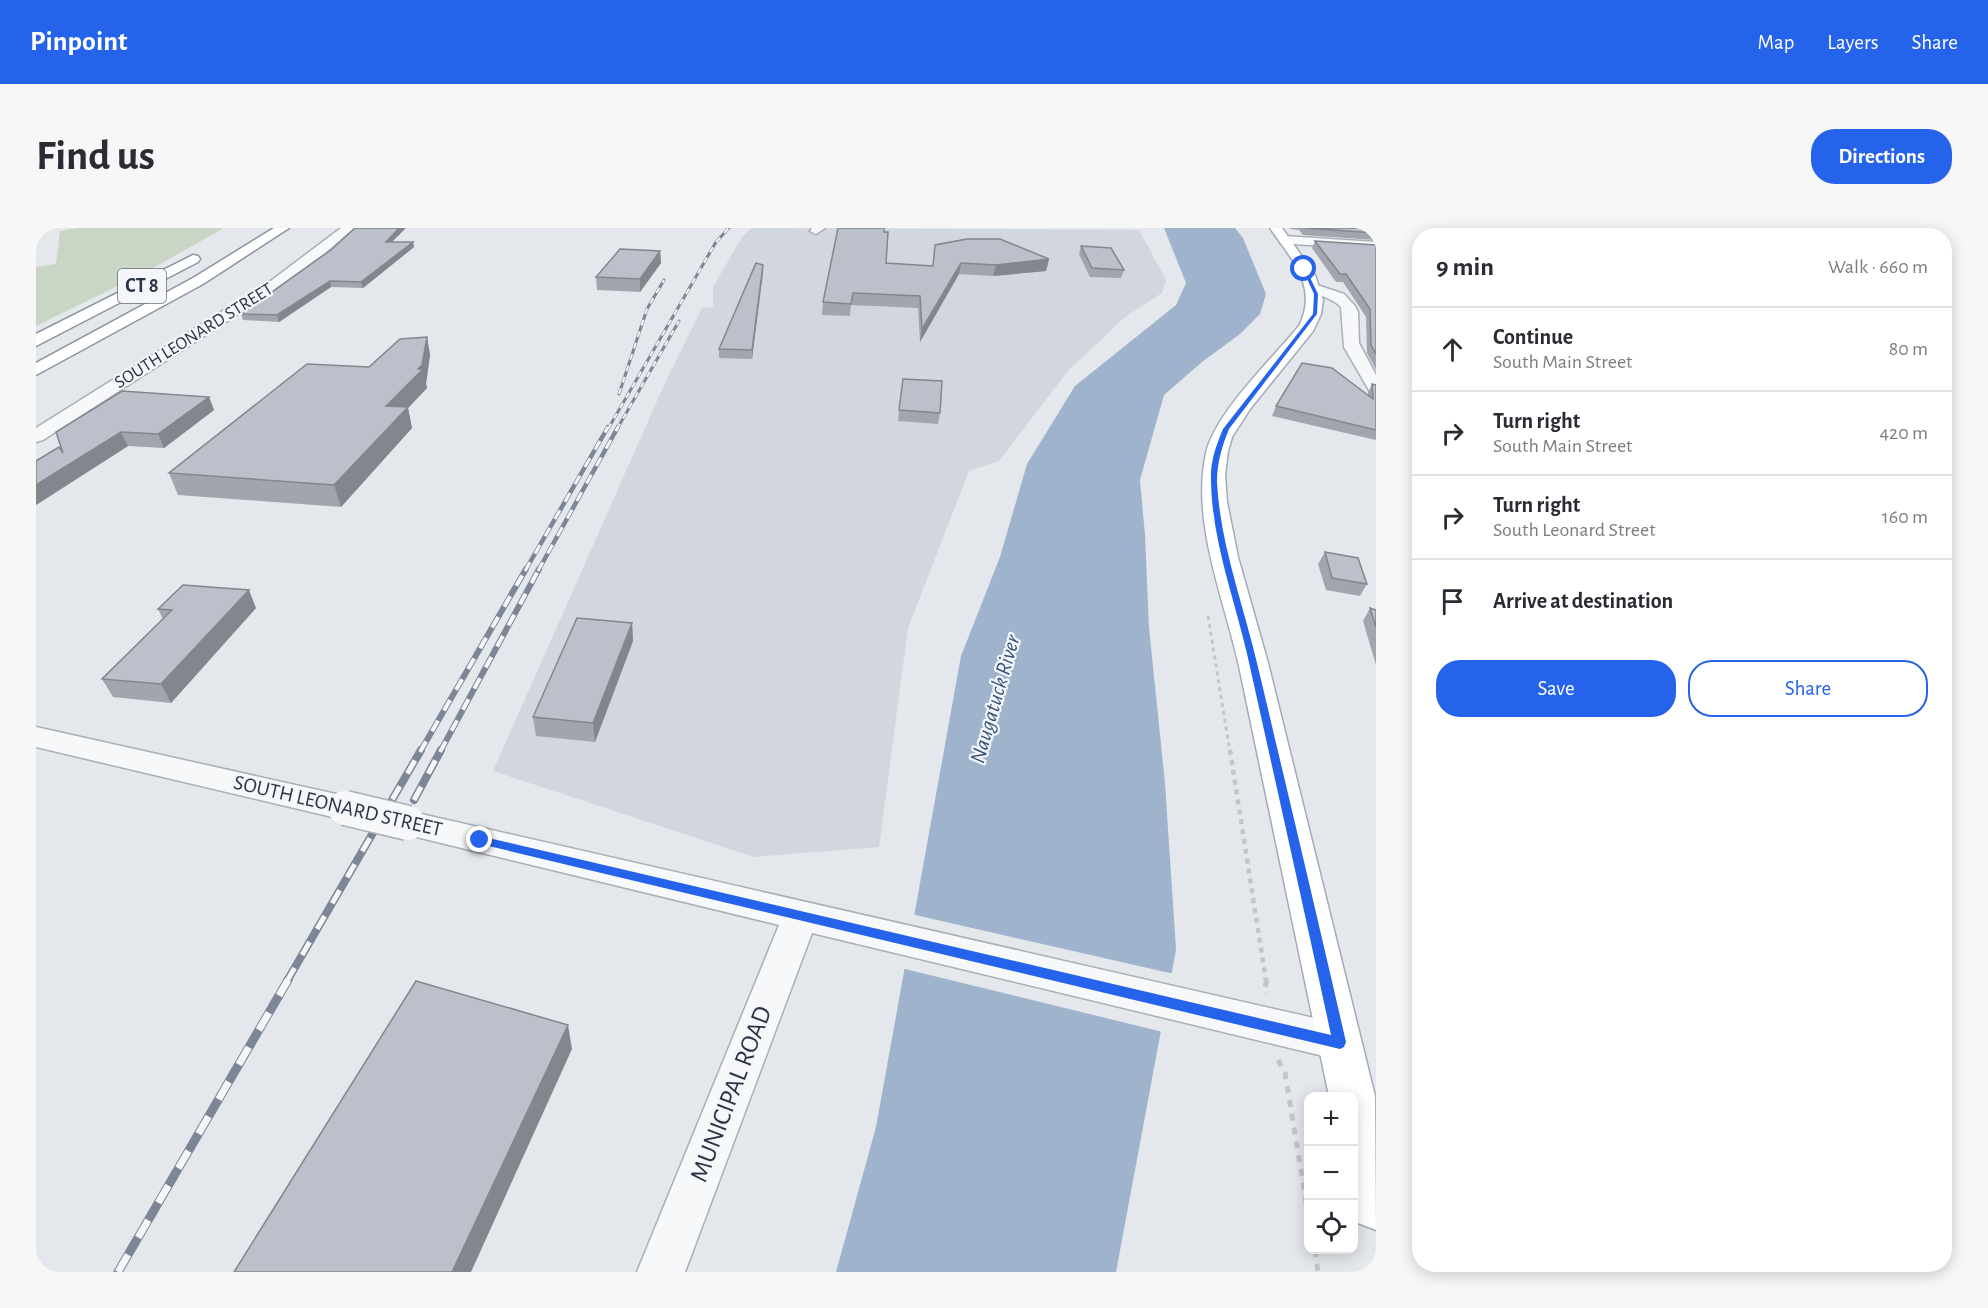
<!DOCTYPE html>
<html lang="en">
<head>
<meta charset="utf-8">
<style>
  body { margin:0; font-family:"Alegreya Sans",sans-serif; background:#f7f7f7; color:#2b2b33 }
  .controls { position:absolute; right:18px; bottom:18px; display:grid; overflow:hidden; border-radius:12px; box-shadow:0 3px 15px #0003 }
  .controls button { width:54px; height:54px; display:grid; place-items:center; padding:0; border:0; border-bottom:2px solid #e1e1e2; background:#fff; color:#2b2b33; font:30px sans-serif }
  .stop { position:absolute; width:18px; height:18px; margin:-14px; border:4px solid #2563eb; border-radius:50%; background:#fff }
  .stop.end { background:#2563eb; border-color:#fff; box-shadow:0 2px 6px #0008 }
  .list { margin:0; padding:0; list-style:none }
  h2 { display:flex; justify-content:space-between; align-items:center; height:78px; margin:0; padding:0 24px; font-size:26px }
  h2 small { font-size:20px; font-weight:400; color:#7c7c81 }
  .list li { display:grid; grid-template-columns:39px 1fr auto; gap:18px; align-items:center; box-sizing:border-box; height:84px; padding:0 24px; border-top:2px solid #e1e1e2 }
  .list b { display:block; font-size:22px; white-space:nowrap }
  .list p { margin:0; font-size:20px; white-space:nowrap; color:#7c7c81 }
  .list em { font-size:20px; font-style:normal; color:#7c7c81 }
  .actions { display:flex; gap:12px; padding:18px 24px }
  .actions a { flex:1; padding:14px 0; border:2px solid #2563eb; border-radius:24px; text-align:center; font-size:21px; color:#2563eb }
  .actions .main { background:#2563eb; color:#fff }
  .icon { flex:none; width:33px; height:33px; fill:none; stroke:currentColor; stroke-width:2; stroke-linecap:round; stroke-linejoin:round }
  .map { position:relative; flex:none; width:1340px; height:1044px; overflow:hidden; border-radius:24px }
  header { display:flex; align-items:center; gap:36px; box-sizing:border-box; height:84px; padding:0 30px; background:#2563eb; color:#fff }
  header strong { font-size:28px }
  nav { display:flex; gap:33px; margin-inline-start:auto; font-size:21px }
  .intro { display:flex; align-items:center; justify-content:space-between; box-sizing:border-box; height:144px; padding:0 36px }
  h1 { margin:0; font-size:42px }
  .button { padding:15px 27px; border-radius:24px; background:#2563eb; color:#fff; font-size:21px; font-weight:700 }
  main { display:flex; gap:36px; padding:0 36px }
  aside { flex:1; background:#fff; border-radius:24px; box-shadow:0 3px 15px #0003 }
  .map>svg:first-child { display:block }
  .built { fill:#d2d6de }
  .green { fill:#c9d6c5 }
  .water { fill:#9fb4cc }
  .pier { fill:#e4e7ec }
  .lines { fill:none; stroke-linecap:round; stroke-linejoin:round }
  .street-casing { stroke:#a9aeb7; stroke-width:3 }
  .primary-casing { stroke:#a3abb8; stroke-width:3 }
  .highway-casing { stroke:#8b94a3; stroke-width:3 }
  .path-far2 { stroke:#c2c5cb; stroke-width:3; stroke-dasharray:4 4; stroke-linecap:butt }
  .path-far1 { stroke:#c2c5cb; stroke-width:4.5; stroke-dasharray:5 5; stroke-linecap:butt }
  .path { stroke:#c2c5cb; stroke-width:5; stroke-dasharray:7 7; stroke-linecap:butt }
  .street { fill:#f7f8fa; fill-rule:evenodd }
  .primary { fill:#fff; fill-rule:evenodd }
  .highway { fill:#fff; fill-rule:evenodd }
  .rail-far4-casing { stroke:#7d8696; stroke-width:3 }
  .rail-far3-casing { stroke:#7d8696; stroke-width:4.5 }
  .rail-far2-casing { stroke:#7d8696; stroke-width:6 }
  .rail-far1-casing { stroke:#7d8696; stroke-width:8 }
  .rail-casing { stroke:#7d8696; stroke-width:9 }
  .rail-far4 { stroke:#f4f6f9; stroke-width:2; stroke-dasharray:6; stroke-linecap:butt }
  .rail-far3 { stroke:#f4f6f9; stroke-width:3; stroke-dasharray:10; stroke-linecap:butt }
  .rail-far2 { stroke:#f4f6f9; stroke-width:4; stroke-dasharray:12; stroke-linecap:butt }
  .rail-far1 { stroke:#f4f6f9; stroke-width:5; stroke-dasharray:15; stroke-linecap:butt }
  .rail { stroke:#f4f6f9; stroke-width:7; stroke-dasharray:20; stroke-linecap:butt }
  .street-bridge-casing { stroke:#a9aeb7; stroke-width:37; stroke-linecap:butt }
  .street-bridge { stroke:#f7f8fa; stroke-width:34 }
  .wall { fill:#a1a5ae }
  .shaded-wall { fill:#83868d }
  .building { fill:#bbc0ca; stroke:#83868d; stroke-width:1.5 }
  .route { fill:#2563eb }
  .labels { text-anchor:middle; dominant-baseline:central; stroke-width:4.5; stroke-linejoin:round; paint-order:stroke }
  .far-street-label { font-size:18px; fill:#2b3445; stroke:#f4f6f9 }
  .shield { fill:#f4f6f9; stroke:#676e7b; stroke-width:1.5 }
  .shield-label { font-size:20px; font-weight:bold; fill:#2b3445 }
  .street-label { font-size:21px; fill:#2b3445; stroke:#f4f6f9 }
  .water-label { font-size:22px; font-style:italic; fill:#34527a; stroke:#f4f6f9 }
  .near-street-label { font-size:26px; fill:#2b3445; stroke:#f4f6f9 }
</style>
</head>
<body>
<header>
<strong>Pinpoint</strong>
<nav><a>Map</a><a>Layers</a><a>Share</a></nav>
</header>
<div class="intro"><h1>Find us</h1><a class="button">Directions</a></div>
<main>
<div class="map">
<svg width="1340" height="1044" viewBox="0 0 1340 1044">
  <rect width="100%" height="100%" fill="#e4e7ec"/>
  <path class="built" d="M716 0 1103 2 1130 52 1126 65 1089 89 1032 143 963 233 933 243 872 400 843 619 718 629 457 543 629 155 666 80 677 79V59L706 9Z"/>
  <path class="green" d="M42 0H188L110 44 0 98V39L20 36 24 3Z"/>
  <path class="water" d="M1128 0H1199L1207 10 1230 66 1224 86 1204 106 1166 134 1128 167 1104 252 1109 307 1113 400 1129 555 1140 722 1080 1044H800L840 899 925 428 964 329 991 236 1039 158 1140 77 1150 55Z"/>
  <path class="pier" d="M875 686 1138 746 1127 804 865 740Z"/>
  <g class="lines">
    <defs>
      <g id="street">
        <path d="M305 0H318L279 34 246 58 7 212 0 214V200L236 52Z"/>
        <path d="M776 0H789L780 6 774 3Z"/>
        <path d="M1248 8 1340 14V22L1244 15V9Z"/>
        <path d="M1278 56 1308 66 1319 78 1322 84 1323 115 1340 147V165L1334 164 1308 119 1305 79C1295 69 1281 68 1271 60Z"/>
        <path d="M0 499 309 568 320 572 325 580 320 588 309 592 0 519Z"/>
        <path d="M372 583 1304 796 1318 801 1324 814 1318 827 1304 832 776 705 649 1044H601L743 697 360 604 356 595 360 586Z"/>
      </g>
      <path id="primary" d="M1234 0H1246L1279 47 1287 72 1285 86 1277 103 1214 181 1196 209 1192 223 1189 247 1191 274 1202 329 1232 435 1339 868 1340 1002 1322 995 1318 984V868H1293C1263 725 1233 581 1203 438 1188 370 1155 295 1170 225 1179 185 1237 130 1263 98 1283 58 1255 31 1234 0Z"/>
      <g id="highway">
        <path d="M238 0H253L167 56 0 147V135L157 50Z"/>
        <path d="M157 27 162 28 164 31 162 34 0 118V106Z"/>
      </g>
    </defs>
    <use href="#street" class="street-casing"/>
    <use href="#primary" class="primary-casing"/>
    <use href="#highway" class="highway-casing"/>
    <path class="path-far2" d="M1172 388 1194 524"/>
    <path class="path-far1" d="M1194 522 1230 753"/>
    <g class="path">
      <path d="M1231 752 1228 762 1231 765"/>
      <path d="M1242 832 1249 845 1272 985"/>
      <path d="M1279 1022 1282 1044"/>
    </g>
    <use href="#street" class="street"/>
    <use href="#primary" class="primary"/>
    <use href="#highway" class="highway"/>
    <defs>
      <g id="rail-far4">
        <path d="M583 166 611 81 628 52"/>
        <path d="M572 201 680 14 693 0"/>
        <path d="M581 201 643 93"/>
      </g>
      <g id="rail-far3">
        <path d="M489 343 572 199"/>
        <path d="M502 343 582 199"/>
      </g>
      <g id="rail-far2">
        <path d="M384 524 490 341"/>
        <path d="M404 524 503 341"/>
      </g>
      <g id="rail-far1">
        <path d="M378 572 405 522"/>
        <path d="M251 753 385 522"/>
      </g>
      <path id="rail" d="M82 1044 252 752"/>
    </defs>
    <use href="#rail-far4" class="rail-far4-casing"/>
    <use href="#rail-far3" class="rail-far3-casing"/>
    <use href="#rail-far2" class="rail-far2-casing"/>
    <use href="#rail-far1" class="rail-far1-casing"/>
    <use href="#rail" class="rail-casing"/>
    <use href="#rail-far4" class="rail-far4"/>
    <use href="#rail-far3" class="rail-far3"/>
    <use href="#rail-far2" class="rail-far2"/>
    <use href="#rail-far1" class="rail-far1"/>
    <use href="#rail" class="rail"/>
    <defs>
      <path id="street-bridge" d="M309 580 372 595"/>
    </defs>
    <use href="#street-bridge" class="street-bridge-casing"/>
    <use href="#street-bridge" class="street-bridge"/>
  </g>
  <g class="wall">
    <path d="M1253 0H1340V12L1267 7 1263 2 1254 1Z"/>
    <path d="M848 4 850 35 897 38 899 17 1013 31 1010 43 957 48 923 46 884 114 882 80 815 77 814 88 786 87 787 74Z"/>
    <path d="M1279 13 1340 17V142L1331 125 1330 89 1307 54H1300L1276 20Z"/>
    <path d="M357 14H377L378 19 327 60 295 59 243 94 207 92 205 86 296 21Z"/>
    <path d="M1045 18 1088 42 1085 50 1054 49 1043 26Z"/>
    <path d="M624 23 625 35 604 64 561 62 560 49Z"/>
    <path d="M727 37 716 131 683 130V121Z"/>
    <path d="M391 109 394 127 390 156 391 160 372 180 376 200 305 279 142 267 133 245Z"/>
    <path d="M867 151 904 185 902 196 862 193Z"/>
    <path d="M1336 156 1340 157V212L1236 188 1240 178 1332 167V165Z"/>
    <path d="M173 169 178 182 128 220 92 218 0 277V233L27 225Z"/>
    <path d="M1289 324 1331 356 1324 368 1290 362 1282 336Z"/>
    <path d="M220 380 135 475 77 469 66 451 127 391 122 381Z"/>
    <path d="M1334 380 1340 382V437L1327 393Z"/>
    <path d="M596 395 597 413 559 514 500 508 497 489Z"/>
  </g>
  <g class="shaded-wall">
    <path d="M363 0H370L351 19 350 14Z"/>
    <path d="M377 14 378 19 327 60 325 54Z"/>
    <path d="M624 23 625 35 604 64V51Z"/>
    <path d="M1013 31 1010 43 957 48 960 37Z"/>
    <path d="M925 35 923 46 884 114 886 101Z"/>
    <path d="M727 37V45L716 131V122Z"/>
    <path d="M294 53 295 59 243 94 241 87Z"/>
    <path d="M391 109 394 127 390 156 391 160 372 180 376 200 305 279 298 257 350 178 382 141Z"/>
    <path d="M173 169 178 182 128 220 122 206Z"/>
    <path d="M85 204 92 218 0 277V257Z"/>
    <path d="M213 362 220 380 135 475 125 456Z"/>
    <path d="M596 395 597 413 559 514 557 495Z"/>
    <path d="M532 797 536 821 435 1044H416Z"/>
  </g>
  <g class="building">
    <path d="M319 0H363L350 14H377L325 54 294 53 241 87 205 86 296 21Z"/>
    <path d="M802 0H848V4H852L850 35 897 38 899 17 931 11H964L1013 31 960 37 925 35 886 101 884 68 817 65 815 76 787 74Z"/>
    <path d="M1269 0H1340V5Z"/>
    <path d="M1279 13 1340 17V126L1335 117 1334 81 1310 46H1304Z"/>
    <path d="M1045 18 1075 20 1088 42 1056 40Z"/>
    <path d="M584 21 624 23 604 51 560 49Z"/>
    <path d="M720 35 727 37 716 122 683 121Z"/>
    <path d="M391 109 386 137 382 141H387L350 178 372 179 298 257 133 245 271 136 333 139 364 111Z"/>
    <path d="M1266 135 1296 140 1337 171 1336 156 1340 157V202L1240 178Z"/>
    <path d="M867 151 906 153 904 185 863 182Z"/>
    <path d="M86 163 173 169 122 206 85 204 0 257V233L23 219 27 225 20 204Z"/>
    <path d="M1289 324 1322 330 1331 356 1296 350Z"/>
    <path d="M147 357 213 362 125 456 66 451 136 382 122 381Z"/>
    <path d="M1334 380 1340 382V399Z"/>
    <path d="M541 390 596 395 557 495 497 489Z"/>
    <path d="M380 753 532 797 416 1044H198Z"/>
  </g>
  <path class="route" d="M1266 40 1270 41 1282 66 1281 86 1193 201C1186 218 1181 235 1181 254 1184 316 1207 375 1221 435 1251 561 1281 688 1310 814L1308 819 1304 821 440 615V609L444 608 1295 807C1268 681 1240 556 1212 430 1199 372 1176 314 1175 253 1174 234 1180 218 1187 201L1277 86 1278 66Z"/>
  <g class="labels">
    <g class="far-street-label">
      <text transform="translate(158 108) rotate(-32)">SOUTH LEONARD STREET</text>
    </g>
    <rect class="shield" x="82" y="41" width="48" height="34" rx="4.5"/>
    <g class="shield-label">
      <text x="106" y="58">CT 8</text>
    </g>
    <g class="street-label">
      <text transform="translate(302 578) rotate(13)">SOUTH LEONARD STREET</text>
    </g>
    <g class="water-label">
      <text transform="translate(959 471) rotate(-74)">Naugatuck River</text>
    </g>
    <g class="near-street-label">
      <text transform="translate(695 866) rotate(-69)">MUNICIPAL ROAD</text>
    </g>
  </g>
</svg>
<div class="controls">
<button>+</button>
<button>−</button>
<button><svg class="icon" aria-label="locate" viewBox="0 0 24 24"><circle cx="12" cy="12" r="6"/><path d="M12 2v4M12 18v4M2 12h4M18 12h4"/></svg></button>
</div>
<div class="stop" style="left:1268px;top:41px"></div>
<div class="stop end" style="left:444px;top:612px"></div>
</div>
<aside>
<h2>9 min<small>Walk · 660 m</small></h2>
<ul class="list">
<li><svg class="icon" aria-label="ahead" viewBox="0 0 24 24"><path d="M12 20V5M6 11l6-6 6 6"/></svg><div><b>Continue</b><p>South Main Street</p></div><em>80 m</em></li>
<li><svg class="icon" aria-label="right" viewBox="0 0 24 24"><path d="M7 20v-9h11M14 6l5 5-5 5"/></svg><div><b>Turn right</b><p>South Main Street</p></div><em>420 m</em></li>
<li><svg class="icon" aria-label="right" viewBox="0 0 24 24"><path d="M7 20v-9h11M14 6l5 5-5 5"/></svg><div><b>Turn right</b><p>South Leonard Street</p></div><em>160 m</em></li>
<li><svg class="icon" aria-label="arrive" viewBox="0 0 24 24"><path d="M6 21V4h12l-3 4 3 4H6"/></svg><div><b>Arrive at destination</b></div></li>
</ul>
<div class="actions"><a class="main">Save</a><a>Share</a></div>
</aside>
</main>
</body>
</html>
